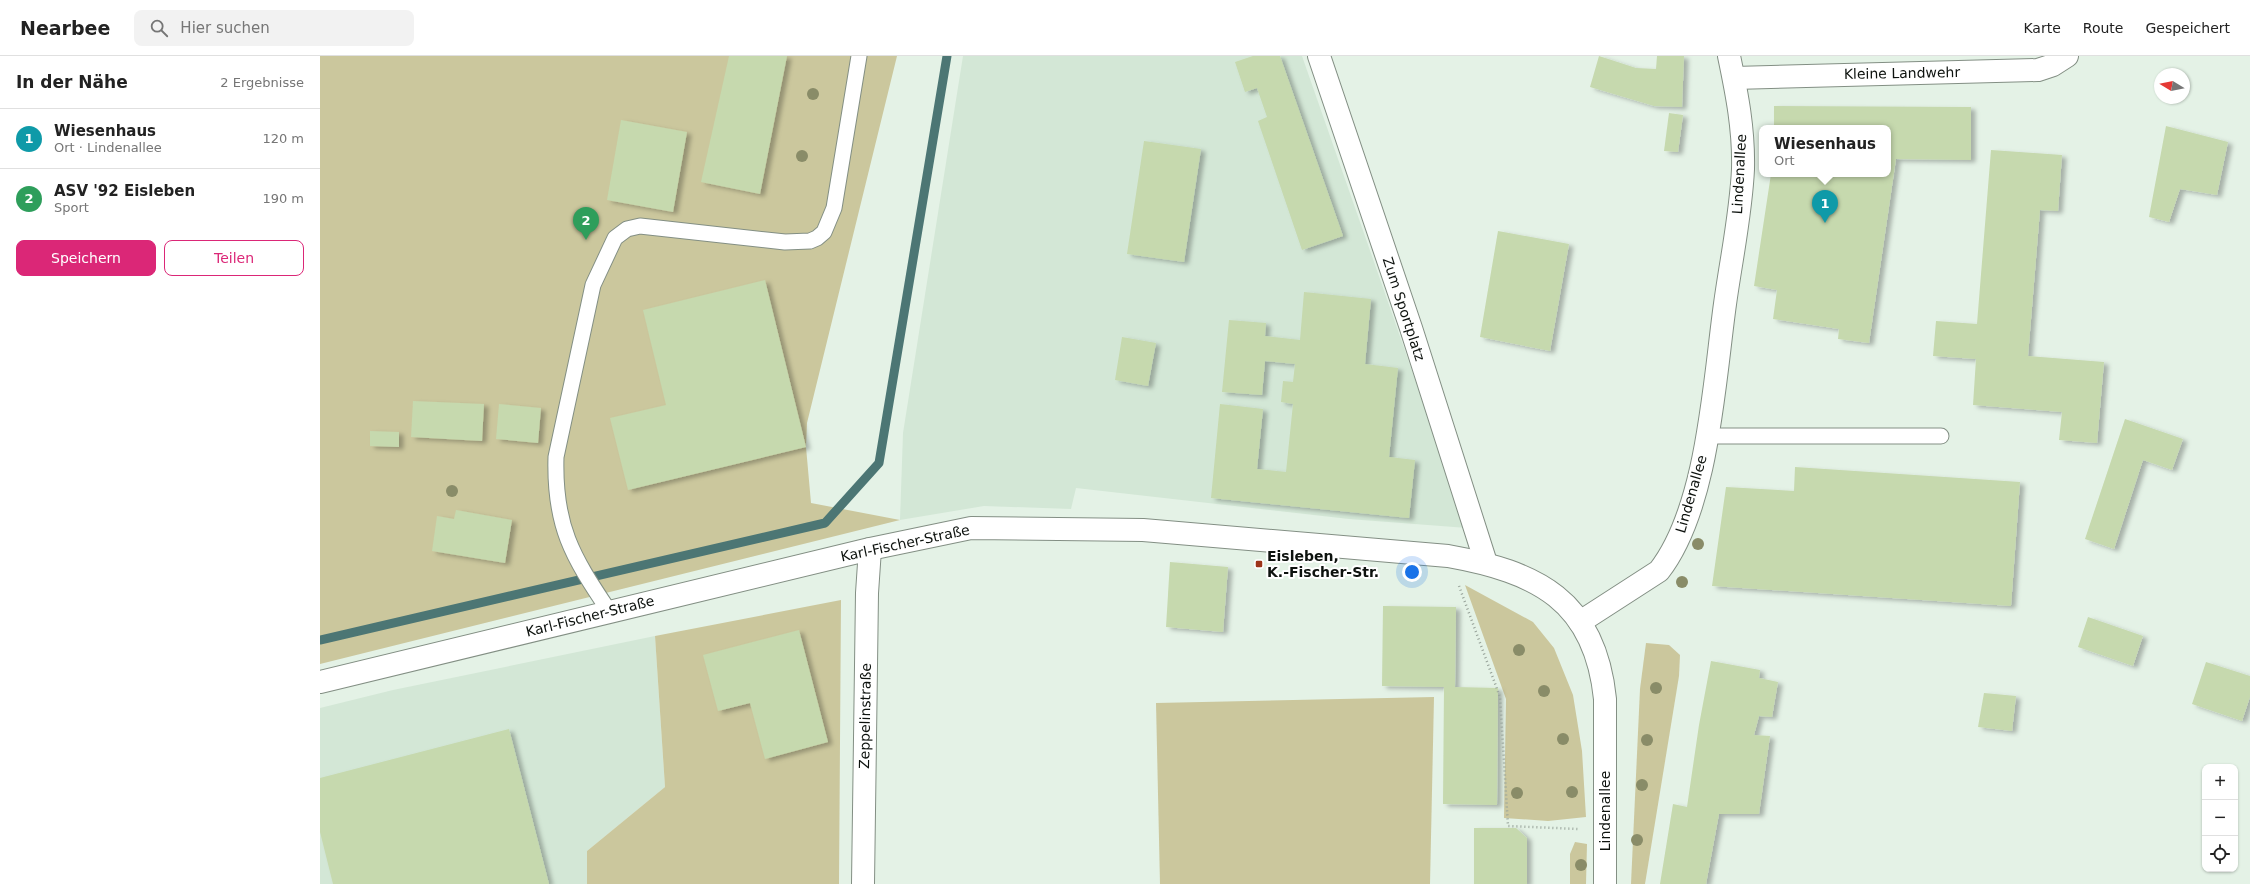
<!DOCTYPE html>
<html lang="de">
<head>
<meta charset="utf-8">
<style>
  body { margin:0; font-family:"DejaVu Sans",sans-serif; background:#f2f2f2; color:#222 }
  .controls { position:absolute; right:12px; bottom:12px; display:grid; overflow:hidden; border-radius:8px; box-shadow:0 1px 3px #0004 }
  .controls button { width:36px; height:36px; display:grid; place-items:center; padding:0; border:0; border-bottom:1px solid #e0e0e0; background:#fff; color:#222; font:20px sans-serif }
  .compass { position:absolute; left:1834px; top:12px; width:36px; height:36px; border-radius:50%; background:#fff; box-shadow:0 1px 3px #0004; rotate:280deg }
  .you { position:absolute; left:1092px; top:516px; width:14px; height:14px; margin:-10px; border:3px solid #fff; border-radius:50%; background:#1a73e8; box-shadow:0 0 0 6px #1a73e833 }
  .badge { display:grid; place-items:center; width:26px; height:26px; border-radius:50%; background:#db2777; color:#fff; font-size:13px; font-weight:700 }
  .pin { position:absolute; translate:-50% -33px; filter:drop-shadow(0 1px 2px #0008) }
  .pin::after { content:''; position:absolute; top:21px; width:14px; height:12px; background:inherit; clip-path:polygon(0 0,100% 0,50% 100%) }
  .popup { position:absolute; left:1439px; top:69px; width:132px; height:52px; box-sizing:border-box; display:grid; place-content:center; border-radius:8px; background:#fff; filter:drop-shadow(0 1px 3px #0005); font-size:13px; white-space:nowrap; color:#767676 }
  .popup b { font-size:15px; color:#222 }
  .popup::after { content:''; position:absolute; left:50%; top:100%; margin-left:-8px; border:8px solid transparent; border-top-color:#fff }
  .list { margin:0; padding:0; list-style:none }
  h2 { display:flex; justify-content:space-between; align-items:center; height:52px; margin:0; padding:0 16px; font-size:17px }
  h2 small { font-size:13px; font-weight:400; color:#767676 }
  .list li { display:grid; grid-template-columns:26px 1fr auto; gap:12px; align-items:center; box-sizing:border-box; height:60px; padding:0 16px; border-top:1px solid #e0e0e0 }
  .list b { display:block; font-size:15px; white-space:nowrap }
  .list p { margin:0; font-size:13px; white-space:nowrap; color:#767676 }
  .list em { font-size:13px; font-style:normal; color:#767676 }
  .actions { display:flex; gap:8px; padding:12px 16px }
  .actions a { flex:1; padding:9px 0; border:1px solid #db2777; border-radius:8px; text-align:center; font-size:14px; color:#db2777 }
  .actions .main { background:#db2777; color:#fff }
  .icon { flex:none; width:22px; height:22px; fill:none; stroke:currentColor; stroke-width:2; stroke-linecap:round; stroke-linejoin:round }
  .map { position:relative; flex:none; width:1930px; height:828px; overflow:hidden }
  header { display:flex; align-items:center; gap:24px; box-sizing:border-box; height:56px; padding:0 20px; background:#fff; border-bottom:1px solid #e0e0e0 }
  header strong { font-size:19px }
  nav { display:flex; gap:22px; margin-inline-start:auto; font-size:14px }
  .search { width:280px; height:36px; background:#f2f2f2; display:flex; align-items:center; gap:10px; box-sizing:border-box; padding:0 14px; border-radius:8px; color:#767676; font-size:15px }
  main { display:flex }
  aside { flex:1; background:#fff }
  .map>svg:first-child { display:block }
  .built { fill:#d3e7d6 }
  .green { fill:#cbc79d }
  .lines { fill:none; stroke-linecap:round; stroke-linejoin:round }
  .stream { stroke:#4c7674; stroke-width:9 }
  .building { fill:#c6d9ae; filter:url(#shadow) }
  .lane-casing { stroke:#838f84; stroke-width:17 }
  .street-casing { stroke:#838f84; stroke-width:24 }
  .secondary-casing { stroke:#838f84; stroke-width:24 }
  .path { stroke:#98a39a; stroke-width:2.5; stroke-dasharray:1 3; stroke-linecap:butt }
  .lane { stroke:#fff; stroke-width:15 }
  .street { stroke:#fff; stroke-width:22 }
  .secondary { stroke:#fff; stroke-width:22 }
  .tree { fill:#898c68 }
  .poi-dot { fill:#9c3419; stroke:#fff; stroke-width:1.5 }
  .labels { text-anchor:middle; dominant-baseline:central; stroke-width:4; stroke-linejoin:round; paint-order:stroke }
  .street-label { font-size:14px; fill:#0d120e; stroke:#fff }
  .poi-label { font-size:14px; font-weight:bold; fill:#0d120e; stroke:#fff; text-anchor:start }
</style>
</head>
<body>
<header>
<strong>Nearbee</strong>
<div class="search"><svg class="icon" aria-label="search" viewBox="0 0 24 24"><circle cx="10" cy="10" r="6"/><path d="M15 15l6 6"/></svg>Hier suchen</div>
<nav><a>Karte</a><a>Route</a><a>Gespeichert</a></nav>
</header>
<main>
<aside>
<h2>In der Nähe<small>2 Ergebnisse</small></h2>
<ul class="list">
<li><span class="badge" style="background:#0f9aa8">1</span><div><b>Wiesenhaus</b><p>Ort · Lindenallee</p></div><em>120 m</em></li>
<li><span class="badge" style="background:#2e9e5b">2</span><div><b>ASV '92 Eisleben</b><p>Sport</p></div><em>190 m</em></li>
</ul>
<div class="actions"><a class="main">Speichern</a><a>Teilen</a></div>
</aside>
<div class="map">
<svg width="1930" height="828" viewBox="0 0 1930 828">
  <defs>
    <filter id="shadow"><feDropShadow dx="4.5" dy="2.5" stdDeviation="2" flood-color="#0004"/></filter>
  </defs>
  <rect width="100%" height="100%" fill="#e4f2e6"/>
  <g class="built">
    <path d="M643 0H982L1147 472 1029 463 756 432 751 453 664 450 580 464 583 377Z"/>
    <path d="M335 580 345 731 267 795V828H0V652L73 634Z"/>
  </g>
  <g class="green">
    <path d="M0 0H577L487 367 486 391 491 447 580 464 0 608Z"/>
    <path d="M1145 529 1213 566 1234 592 1253 639 1262 695 1266 761 1228 765 1184 762 1186 643Z"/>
    <path d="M521 544 519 828H267V795L345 731 335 580Z"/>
    <path d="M1326 587 1349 589 1360 599 1359 620 1325 828H1311L1320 633Z"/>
    <path d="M1114 641 1110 828H840L836 647Z"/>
    <path d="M1255 786 1267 788 1266 828H1250V798Z"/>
  </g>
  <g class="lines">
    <path class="stream" d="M0 584 505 467 559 407 627 0"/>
  </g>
  <g class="building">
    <path d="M409 0H467L440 138 381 126Z"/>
    <path d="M933 0H960L1023 180 982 194 938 65 947 61 937 32 925 36 915 6Z"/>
    <path d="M1279 0 1316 12 1336 13 1337 0H1364L1362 51 1334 50 1270 31Z"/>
    <path d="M1454 50 1651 51V104L1576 103 1549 287 1518 283 1519 273 1453 263 1457 234 1434 230 1451 118H1568V72H1454Z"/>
    <path d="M1349 57 1363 59 1358 96 1344 95Z"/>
    <path d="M301 64 367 76 353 156 287 144Z"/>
    <path d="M1846 70 1908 86 1897 139 1860 133 1849 166 1829 161Z"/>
    <path d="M824 85 881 93 864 206 807 198Z"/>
    <path d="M1671 94 1742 99 1738 155 1720 154 1708 300 1784 306 1777 387 1739 384 1742 356 1653 349 1656 303 1613 300 1616 265 1657 268Z"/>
    <path d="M1178 175 1249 188 1230 295 1160 281Z"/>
    <path d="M445 224 486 391 308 434 290 362 346 349 323 254Z"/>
    <path d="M984 236 1051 243 1045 308 1078 312 1069 401 1095 404 1089 462 891 442 900 348 943 353 937 413 966 416 973 348 961 346 963 325 973 326 975 308 945 305 942 339 902 336 909 264 946 267 945 280 980 284Z"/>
    <path d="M802 281 836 287 828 330 795 324Z"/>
    <path d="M93 345 164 348 162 385 91 381Z"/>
    <path d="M179 348 221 352 218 387 176 383Z"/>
    <path d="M1805 363 1863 383 1852 414 1823 404 1794 493 1765 483Z"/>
    <path d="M50 375 79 376V391L50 390Z"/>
    <path d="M1475 411 1700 426 1691 550 1392 530 1406 431 1474 435Z"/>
    <path d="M136 454 192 464 185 507 112 495 117 460 134 463Z"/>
    <path d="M850 506 908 511 903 576 846 571Z"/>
    <path d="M1063 550 1136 551 1135 631 1178 632 1177 749 1123 748 1124 631 1062 630Z"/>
    <path d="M1768 561 1823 580 1813 610 1758 591Z"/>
    <path d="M479 574 508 686 445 703 430 647 398 655 383 599Z"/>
    <path d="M1391 605 1440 614 1439 622 1458 626 1452 661 1439 660 1434 679 1450 680 1439 758H1399L1386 828H1340L1353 748 1367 751 1379 669Z"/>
    <path d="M1886 606 1930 620V641L1922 665 1872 648Z"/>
    <path d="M1664 637 1696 640 1692 675 1658 671Z"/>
    <path d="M189 673 229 828H13L0 776V722Z"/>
    <path d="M1154 772H1196L1207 782V828H1154Z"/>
  </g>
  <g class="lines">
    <defs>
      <g id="lane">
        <path d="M1387 380H1621"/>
        <path d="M289 555C252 500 234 470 236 401L273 229 295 182 307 173 320 170 465 186 490 185 497 182 504 176 514 152 539 0"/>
      </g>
      <g id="street">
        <path d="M999 0 1091 272 1166 507"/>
        <path d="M1414 22 1718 14 1733 9 1747 0"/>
        <path d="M1260 566 1339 515C1388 452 1394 327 1405 248 1411 204 1421 158 1423 113 1424 74 1417 38 1409 0"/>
        <path d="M543 828 547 537 550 493"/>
      </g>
      <path id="secondary" d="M0 626 550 493 651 472 823 474 1128 500C1217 516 1275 544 1285 643V828"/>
    </defs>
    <use href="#lane" class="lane-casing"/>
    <use href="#street" class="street-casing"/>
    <use href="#secondary" class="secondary-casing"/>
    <path class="path" d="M1139 530 1180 641 1188 770 1258 773"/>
    <use href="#lane" class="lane"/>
    <use href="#street" class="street"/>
    <use href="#secondary" class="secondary"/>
  </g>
  <g class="tree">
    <circle cx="493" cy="38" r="6"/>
    <circle cx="482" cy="100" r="6"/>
    <circle cx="132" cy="435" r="6"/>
    <circle cx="1378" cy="488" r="6"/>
    <circle cx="1362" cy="526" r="6"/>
    <circle cx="1199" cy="594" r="6"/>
    <circle cx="1336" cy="632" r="6"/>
    <circle cx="1224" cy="635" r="6"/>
    <circle cx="1243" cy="683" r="6"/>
    <circle cx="1327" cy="684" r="6"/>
    <circle cx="1322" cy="729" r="6"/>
    <circle cx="1252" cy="736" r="6"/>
    <circle cx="1197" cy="737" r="6"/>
    <circle cx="1317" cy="784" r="6"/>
    <circle cx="1261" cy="809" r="6"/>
  </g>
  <rect class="poi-dot" x="935" y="504" width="8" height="8" rx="2"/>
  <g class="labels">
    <g class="street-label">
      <text transform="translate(1582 17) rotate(-1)">Kleine Landwehr</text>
      <text transform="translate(1419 118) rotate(-87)">Lindenallee</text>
      <text transform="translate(1084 253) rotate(72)">Zum Sportplatz</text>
      <text transform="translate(1371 438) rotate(-74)">Lindenallee</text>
      <text transform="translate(585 487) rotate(-12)">Karl-Fischer-Straße</text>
      <text transform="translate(270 560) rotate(-14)">Karl-Fischer-Straße</text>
      <text transform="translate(545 660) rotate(-89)">Zeppelinstraße</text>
      <text transform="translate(1285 755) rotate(-90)">Lindenallee</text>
    </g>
    <g class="poi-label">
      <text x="947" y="500">Eisleben,<tspan x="947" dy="16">K.-Fischer-Str.</tspan></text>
    </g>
  </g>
</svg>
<div class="controls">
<button>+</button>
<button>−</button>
<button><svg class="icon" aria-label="locate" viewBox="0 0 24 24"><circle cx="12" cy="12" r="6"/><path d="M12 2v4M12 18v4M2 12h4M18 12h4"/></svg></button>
</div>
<svg class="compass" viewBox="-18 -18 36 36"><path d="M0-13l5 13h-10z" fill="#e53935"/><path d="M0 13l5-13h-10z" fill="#767676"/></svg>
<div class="you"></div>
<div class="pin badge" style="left:1505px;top:167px;background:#0f9aa8">1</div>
<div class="popup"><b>Wiesenhaus</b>Ort</div>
<div class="pin badge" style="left:266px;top:184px;background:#2e9e5b">2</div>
</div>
</main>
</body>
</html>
